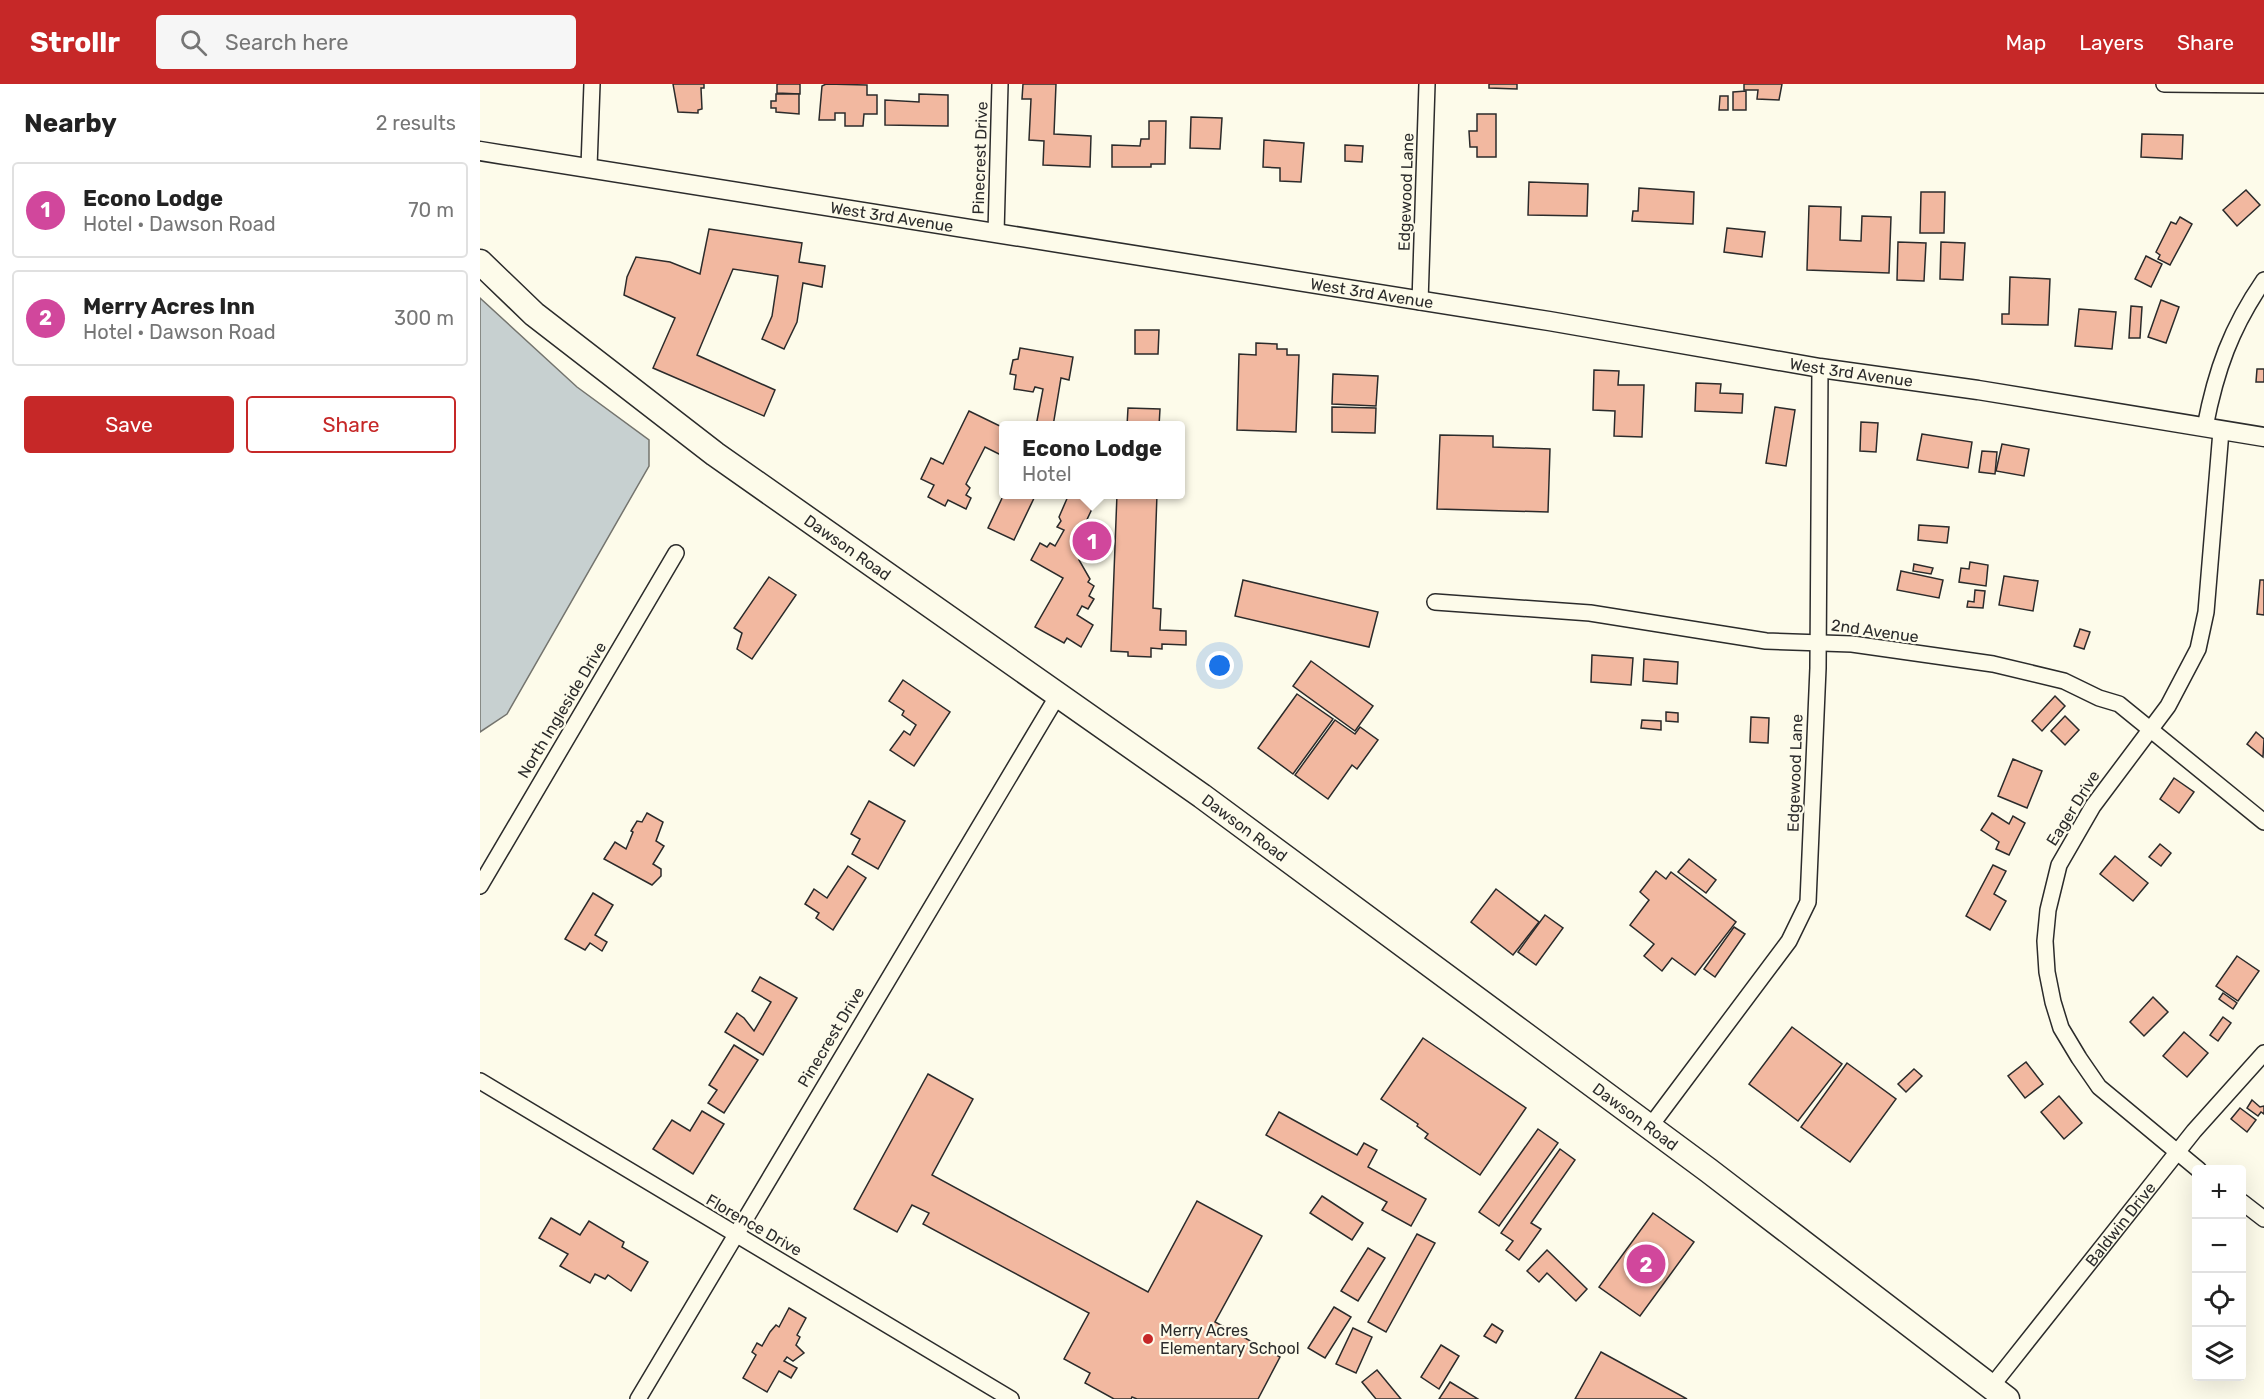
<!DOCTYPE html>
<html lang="en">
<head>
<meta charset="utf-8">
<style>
  body { margin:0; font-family:Rubik,sans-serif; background:#f6f6f6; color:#222 }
  .controls { position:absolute; right:18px; bottom:18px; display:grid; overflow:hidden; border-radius:6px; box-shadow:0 6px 24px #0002 }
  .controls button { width:54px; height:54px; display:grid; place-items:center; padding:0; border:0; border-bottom:2px solid #e0e0e0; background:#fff; color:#222; font:30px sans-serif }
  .you { position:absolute; left:740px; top:582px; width:21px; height:21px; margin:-15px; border:4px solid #fff; border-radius:50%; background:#1a73e8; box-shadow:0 0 0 9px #1a73e833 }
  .badge { display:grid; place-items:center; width:39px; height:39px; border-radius:50%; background:#c62828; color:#fff; font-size:20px; font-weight:700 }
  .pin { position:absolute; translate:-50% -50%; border:3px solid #fff; box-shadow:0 2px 6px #0006 }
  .popup { position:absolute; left:519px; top:337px; width:186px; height:78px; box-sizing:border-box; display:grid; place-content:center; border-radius:6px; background:#fff; filter:drop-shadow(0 2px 4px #0005); font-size:20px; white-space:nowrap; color:#767676 }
  .popup b { font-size:22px; color:#222 }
  .popup::after { content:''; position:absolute; left:50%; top:100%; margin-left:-12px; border:12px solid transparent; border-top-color:#fff }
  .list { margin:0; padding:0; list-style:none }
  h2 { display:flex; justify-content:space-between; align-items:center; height:78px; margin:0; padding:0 24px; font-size:26px }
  h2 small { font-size:20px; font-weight:400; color:#767676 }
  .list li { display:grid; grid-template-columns:39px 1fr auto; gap:18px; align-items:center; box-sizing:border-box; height:96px; margin:0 12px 12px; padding:0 12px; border:2px solid #e0e0e0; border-radius:6px }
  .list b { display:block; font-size:22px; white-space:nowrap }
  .list p { margin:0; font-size:20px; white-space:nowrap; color:#767676 }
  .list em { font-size:20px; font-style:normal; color:#767676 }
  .actions { display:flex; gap:12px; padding:18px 24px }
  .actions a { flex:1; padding:14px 0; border:2px solid #c62828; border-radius:6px; text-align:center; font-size:21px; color:#c62828 }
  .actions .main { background:#c62828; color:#fff }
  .icon { flex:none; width:33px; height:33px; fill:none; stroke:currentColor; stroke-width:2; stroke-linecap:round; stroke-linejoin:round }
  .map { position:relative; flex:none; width:1784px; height:1315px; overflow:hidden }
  header { display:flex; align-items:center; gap:36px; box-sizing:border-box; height:84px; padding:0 30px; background:#c62828; color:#fff }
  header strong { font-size:28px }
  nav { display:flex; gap:33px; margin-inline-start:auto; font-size:21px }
  .search { width:420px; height:54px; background:#f6f6f6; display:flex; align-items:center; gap:15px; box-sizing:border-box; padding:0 21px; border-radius:6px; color:#767676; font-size:22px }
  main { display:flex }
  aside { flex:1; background:#fff }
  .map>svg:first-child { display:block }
  .water { fill:#c7d0d0; stroke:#74746e; stroke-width:1.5 }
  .building { fill:#f2b8a0; stroke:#2b2b2b; stroke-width:1.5 }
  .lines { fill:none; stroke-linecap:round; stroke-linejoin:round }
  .minor-casing { stroke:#2b2b2b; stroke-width:18 }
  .tertiary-casing { stroke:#2b2b2b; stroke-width:21 }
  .primary-casing { stroke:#2b2b2b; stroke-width:27 }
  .minor { stroke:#fdfbea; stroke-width:15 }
  .tertiary { stroke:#fdfbea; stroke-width:18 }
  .primary { stroke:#fdfbea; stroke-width:24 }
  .poi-dot { fill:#c62828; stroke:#fdfbea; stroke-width:2 }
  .labels { text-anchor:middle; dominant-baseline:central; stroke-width:4.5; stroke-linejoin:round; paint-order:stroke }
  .street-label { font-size:16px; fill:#2b2b2b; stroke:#fdfbea }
  .poi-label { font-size:16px; fill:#2b2b2b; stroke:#fdfbea; text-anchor:start }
</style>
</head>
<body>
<header>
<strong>Strollr</strong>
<div class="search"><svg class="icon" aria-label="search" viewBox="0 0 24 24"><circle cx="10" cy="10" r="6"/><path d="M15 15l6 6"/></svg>Search here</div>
<nav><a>Map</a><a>Layers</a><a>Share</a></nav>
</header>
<main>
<aside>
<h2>Nearby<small>2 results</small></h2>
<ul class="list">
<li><span class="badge" style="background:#d1479c">1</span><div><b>Econo Lodge</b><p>Hotel · Dawson Road</p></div><em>70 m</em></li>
<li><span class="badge" style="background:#d1479c">2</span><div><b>Merry Acres Inn</b><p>Hotel · Dawson Road</p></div><em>300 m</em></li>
</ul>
<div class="actions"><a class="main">Save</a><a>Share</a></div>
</aside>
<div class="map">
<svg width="1784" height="1315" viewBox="0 0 1784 1315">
  <rect width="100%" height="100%" fill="#fdfbea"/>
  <path class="water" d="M0 214 97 303 169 356V382L27 630 0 648Z"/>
  <g class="building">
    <path d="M193 0H224V4H221L222 25 218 26V29L198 28Z"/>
    <path d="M297 0H320V10L297 9Z"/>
    <path d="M346 0 387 1V11H397V30H384L383 42H365V29H355V36H339L342 2Z"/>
    <path d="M543 0H576L574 50 611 52 610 83 563 81 564 57 549 56 551 15H542Z"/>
    <path d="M1009 0H1037V5L1009 4Z"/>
    <path d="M1264 0H1302L1299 16 1277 15 1278 6H1264Z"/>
    <path d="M1266 7V26H1253V8Z"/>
    <path d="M296 10H319V30L296 28V24H291V17H296Z"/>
    <path d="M439 10 468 11V42L405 41V16L439 18Z"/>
    <path d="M1240 12H1248V26H1239Z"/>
    <path d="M997 30H1016V73H997V63H990L989 47H997Z"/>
    <path d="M711 33 742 34 740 65 710 64Z"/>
    <path d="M669 37H686L685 80H671V83H632V61L660 62 661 55H669Z"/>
    <path d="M1662 50 1703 51 1702 75 1661 73Z"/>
    <path d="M784 56 824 59 821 98 800 97V84L783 83Z"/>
    <path d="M865 61 883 62 882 78 865 77Z"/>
    <path d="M1049 98 1108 100 1107 132 1048 131Z"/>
    <path d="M1159 104 1214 108 1213 140 1152 137 1153 127H1158Z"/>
    <path d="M1766 106 1780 121 1757 142 1743 126Z"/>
    <path d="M1441 108H1465L1464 149H1440Z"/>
    <path d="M1329 122 1361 123 1360 156 1381 157 1382 132 1411 133 1409 189 1327 186Z"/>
    <path d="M1700 133 1712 140 1690 181 1678 175 1680 171 1676 168 1691 138 1696 140Z"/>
    <path d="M1247 144 1285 148 1282 173 1244 168Z"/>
    <path d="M229 145 322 159 319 178 345 182 342 203 323 199 317 238 304 265 282 255 292 232 298 192 253 185 217 271 295 306 284 332 173 284 195 234 144 211 147 193 156 173 190 178 220 190Z"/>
    <path d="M1418 158 1446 159 1444 197 1417 196Z"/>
    <path d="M1461 158 1485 159 1483 196 1460 195Z"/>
    <path d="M1666 172 1682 180 1671 203 1655 195Z"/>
    <path d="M1530 193 1570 195 1568 241 1522 240V230H1529Z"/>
    <path d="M1681 216 1699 223 1686 259 1668 253Z"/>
    <path d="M1651 222 1662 223 1660 254H1649Z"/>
    <path d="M1599 225 1636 228 1632 265 1595 262Z"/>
    <path d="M655 246H679L678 270H655Z"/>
    <path d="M776 259 797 260V265H807V271H819L816 348 757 346 759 270 776 271Z"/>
    <path d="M540 264 593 273 589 296 581 294 573 342H556L563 305 555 303 553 308 534 305 536 291 530 290 533 276 538 275Z"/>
    <path d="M1777 285H1784V298H1776Z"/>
    <path d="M1114 286 1139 287 1138 301H1164L1162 353 1134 352 1135 327 1113 326Z"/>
    <path d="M853 290 898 292 896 322 852 320Z"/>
    <path d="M1216 299 1241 300 1240 309 1263 310 1262 329 1215 327Z"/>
    <path d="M852 323 896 324 895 349 852 348Z"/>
    <path d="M1295 323 1315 326 1306 382 1286 379Z"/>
    <path d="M648 324 680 325 679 342H647Z"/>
    <path d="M489 327 524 344V367L521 371 505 363 486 400 490 404 486 411 491 414 486 425 468 416 465 422 448 413 454 401 441 395 451 374 463 380Z"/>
    <path d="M1381 338 1398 339 1396 368 1380 367Z"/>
    <path d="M1442 350 1492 358 1488 384 1437 376Z"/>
    <path d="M960 351 1013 352V363L1070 365 1068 428 957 425Z"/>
    <path d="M1522 360 1549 365 1544 392 1516 387Z"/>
    <path d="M1502 367 1517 368 1515 390 1499 388Z"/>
    <path d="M524 410H556L534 456 508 444Z"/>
    <path d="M589 410H619L596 459 605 463 599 476 610 495 608 498 614 502 609 512 614 515 608 525 602 522 597 531 613 541 601 563 587 554 584 559 555 543 583 494 551 476 560 459 567 463 570 459 575 462 584 446 577 443 581 437 579 433Z"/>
    <path d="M637 410H677L673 524 681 525 680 546 706 547V561L682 560V565L671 564V573L648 572V568L631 567Z"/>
    <path d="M1439 441 1469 443 1467 459 1438 456Z"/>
    <path d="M1490 478 1508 481 1506 502 1479 498 1481 484 1489 485Z"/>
    <path d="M1434 480 1453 484 1451 490 1433 487Z"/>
    <path d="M1421 487 1463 496 1459 514 1417 506Z"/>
    <path d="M1524 492 1558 497 1553 527 1519 521Z"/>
    <path d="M289 493 316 511 272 575 257 565 262 549 254 544Z"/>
    <path d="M763 496 898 528 889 563 755 532Z"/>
    <path d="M1780 496H1784V531L1777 530Z"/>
    <path d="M1495 506 1505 507 1503 524 1487 523 1488 517 1494 518Z"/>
    <path d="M1600 545 1610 548 1604 565 1594 562Z"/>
    <path d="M1112 571 1153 574 1151 601 1111 598Z"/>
    <path d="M1164 575 1198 578 1197 600 1163 597Z"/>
    <path d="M831 577 893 622 875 647 813 602Z"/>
    <path d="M423 596 470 628 434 682 410 666 424 647 430 651 436 641 422 631 424 627 409 617Z"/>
    <path d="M817 610 853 635 813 690 778 664Z"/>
    <path d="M1575 612 1585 622 1562 647 1552 637Z"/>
    <path d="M1186 628 1198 629V638L1186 637Z"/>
    <path d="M1585 632 1599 646 1585 661 1571 647Z"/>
    <path d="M1271 633 1289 634 1288 659 1270 658Z"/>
    <path d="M855 636 875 650 880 643 898 656 877 685 872 681 848 715 815 691Z"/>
    <path d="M1162 636 1181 637V646L1161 644Z"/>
    <path d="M1776 648 1784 655 1783 673 1767 660Z"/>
    <path d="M1533 675 1562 687 1547 724 1518 712Z"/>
    <path d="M1694 694 1714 708 1699 729 1680 715Z"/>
    <path d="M389 717 425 737 398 785 372 770 380 755 371 750Z"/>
    <path d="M167 729 183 738 176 757 184 762 173 780 181 785V792L172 801 124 775 135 758 146 765 153 748 151 747 157 737 162 738Z"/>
    <path d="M1512 729 1529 740 1533 732 1545 739 1529 771 1516 765 1519 758 1501 746Z"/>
    <path d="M1680 760 1691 769 1681 782 1669 773Z"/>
    <path d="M1635 772 1668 799 1653 817 1620 790Z"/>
    <path d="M1209 775 1236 796 1226 809 1198 788Z"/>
    <path d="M1513 781 1526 787 1514 810 1526 817 1510 846 1486 832Z"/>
    <path d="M368 782 386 794 353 846 336 834 339 829 325 820 334 805 347 814Z"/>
    <path d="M1176 787 1186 795 1191 788 1256 838 1215 891 1192 874 1182 887 1164 872 1174 860 1150 841 1169 816 1160 808Z"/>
    <path d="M1016 805 1059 838 1033 871 991 838Z"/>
    <path d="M113 809 133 821 115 851 127 858 122 867 110 859 105 866 85 855Z"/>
    <path d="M1065 831 1083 844 1056 881 1038 868Z"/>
    <path d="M1254 843 1265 850 1235 893 1224 885Z"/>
    <path d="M1757 872 1779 887 1758 917 1736 902Z"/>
    <path d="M280 893 317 914 283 971 245 948 257 929 264 934 274 947 291 918 272 907Z"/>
    <path d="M1743 909 1757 919 1753 925 1739 915Z"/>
    <path d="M1673 913 1688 928 1664 952 1650 938Z"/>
    <path d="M1743 933 1751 939 1738 957 1730 951Z"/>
    <path d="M1312 943 1362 980 1318 1037 1269 1000Z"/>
    <path d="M1704 948 1728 969 1707 993 1683 972Z"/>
    <path d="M943 954 1046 1024 1000 1091 945 1054 948 1050 937 1042 938 1040 901 1015Z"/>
    <path d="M254 961 278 976 244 1029 228 1019 237 1006 229 1001Z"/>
    <path d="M1546 978 1563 1000 1545 1014 1528 992Z"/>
    <path d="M1367 979 1416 1015 1370 1078 1321 1043Z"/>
    <path d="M1434 985 1442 992 1426 1008 1418 1000Z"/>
    <path d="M448 990 493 1015 452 1091 668 1208 717 1117 782 1152 735 1238 800 1273 778 1315H657L652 1313 651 1315H634L605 1299 610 1289 584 1275 609 1229 443 1140 449 1129 432 1121 417 1148 374 1125Z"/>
    <path d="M1579 1012 1602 1039 1584 1055 1561 1028Z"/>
    <path d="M1772 1016 1780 1023 1784 1022V1030L1781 1028 1778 1032 1767 1024Z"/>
    <path d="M1760 1024 1776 1036 1767 1048 1751 1035Z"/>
    <path d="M222 1027 244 1040 213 1090 173 1065 192 1036 210 1047Z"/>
    <path d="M799 1028 877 1071 884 1059 897 1066 888 1083 946 1115 931 1142 902 1126 907 1118 786 1051Z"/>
    <path d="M1058 1045 1078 1059 1019 1142 999 1128Z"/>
    <path d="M1080 1065 1095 1076 1051 1139 1061 1145 1039 1176 1026 1166 1033 1157 1021 1149Z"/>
    <path d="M842 1112 883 1139 872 1156 830 1129Z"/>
    <path d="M1173 1129 1214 1158 1160 1232 1119 1203Z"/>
    <path d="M71 1134 100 1151 109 1137 144 1158 142 1163 168 1178 151 1207 128 1191 125 1195 115 1190 110 1199 80 1182 88 1170 59 1154Z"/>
    <path d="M937 1150 955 1159 906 1248 888 1238Z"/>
    <path d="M888 1164 905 1174 878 1217 861 1207Z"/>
    <path d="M1067 1166 1107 1205 1096 1217 1067 1189 1059 1198 1047 1187Z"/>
    <path d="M854 1223 871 1233 845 1274 828 1264Z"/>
    <path d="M309 1224 326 1234 317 1251 320 1253 316 1261 324 1269 313 1277 307 1273 304 1277 317 1284 311 1294 299 1287 287 1308 263 1294 276 1271 272 1268 277 1259 282 1262 290 1248 296 1241 299 1243Z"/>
    <path d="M1012 1240 1023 1247 1016 1259 1004 1252Z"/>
    <path d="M873 1244 892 1253 876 1289 856 1280Z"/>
    <path d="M961 1261 979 1272 959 1305 941 1293Z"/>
    <path d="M1121 1268 1207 1315H1095Z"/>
    <path d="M897 1286 921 1315H896L882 1298Z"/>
    <path d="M970 1298 998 1315H959Z"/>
  </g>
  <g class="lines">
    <defs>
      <g id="minor">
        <path d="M1684 0 1784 1"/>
        <path d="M109 83 112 0"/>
        <path d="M516 149 520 0"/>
        <path d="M940 218 947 0"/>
        <path d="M1725 343C1736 286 1751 244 1784 196"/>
        <path d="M955 518 1110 529 1286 557 1372 560 1513 580 1584 597 1619 614 1639 620 1784 738"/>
        <path d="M0 802 196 469"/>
        <path d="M0 997 531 1315"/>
        <path d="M1169 1044 1309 857 1328 818 1338 584 1340 284"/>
        <path d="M1719 1086 1619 1003 1599 974 1581 944 1573 918 1567 888 1565 857 1568 826 1579 781 1613 722 1688 622 1718 565 1726 528 1741 347"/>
        <path d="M1762 1118 1784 1135"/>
        <path id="s1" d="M1511 1303 1714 1047 1784 969"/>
        <path d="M158 1315 578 611"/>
      </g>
      <g id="tertiary">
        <path id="s2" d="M0 67 1069 237 1340 284 1498 306 1784 353"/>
      </g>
      <g id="primary">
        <path id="s3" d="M0 178 54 230 235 370 722 712 1228 1086 1527 1315"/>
      </g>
    </defs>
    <use href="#minor" class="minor-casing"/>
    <use href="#tertiary" class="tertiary-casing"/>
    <use href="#primary" class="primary-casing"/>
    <use href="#minor" class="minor"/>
    <use href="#tertiary" class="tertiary"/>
    <use href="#primary" class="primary"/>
  </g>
  <circle class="poi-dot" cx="668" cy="1255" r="6"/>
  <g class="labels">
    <g class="street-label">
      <text transform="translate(500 74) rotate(-88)">Pinecrest Drive</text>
      <text transform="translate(926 108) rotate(-88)">Edgewood Lane</text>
      <text stroke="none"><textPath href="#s2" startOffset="417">West 3rd Avenue</textPath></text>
      <text stroke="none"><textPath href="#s2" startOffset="903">West 3rd Avenue</textPath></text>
      <text stroke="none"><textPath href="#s2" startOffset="1389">West 3rd Avenue</textPath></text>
      <text stroke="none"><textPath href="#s3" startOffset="466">Dawson Road</textPath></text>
      <text transform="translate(1395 547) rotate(8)">2nd Avenue</text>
      <text transform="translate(82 626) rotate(-59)">North Ingleside Drive</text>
      <text transform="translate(1315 689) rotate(-88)">Edgewood Lane</text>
      <text transform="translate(1593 724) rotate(-58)">Eager Drive</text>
      <text stroke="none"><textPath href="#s3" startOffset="952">Dawson Road</textPath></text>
      <text transform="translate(351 953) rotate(-59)">Pinecrest Drive</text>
      <text stroke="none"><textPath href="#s3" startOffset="1438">Dawson Road</textPath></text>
      <text stroke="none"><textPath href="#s1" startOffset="208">Baldwin Drive</textPath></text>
      <text transform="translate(274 1141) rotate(30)">Florence Drive</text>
    </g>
    <g class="poi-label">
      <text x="680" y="1246">Merry Acres<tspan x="680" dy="18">Elementary School</tspan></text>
    </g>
  </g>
</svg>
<div class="controls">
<button>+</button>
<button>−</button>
<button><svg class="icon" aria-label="locate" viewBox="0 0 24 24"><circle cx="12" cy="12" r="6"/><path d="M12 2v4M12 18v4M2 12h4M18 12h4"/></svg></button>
<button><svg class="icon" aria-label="layers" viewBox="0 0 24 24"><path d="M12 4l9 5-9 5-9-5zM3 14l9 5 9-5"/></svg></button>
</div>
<div class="you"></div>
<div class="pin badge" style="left:612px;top:457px;background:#d1479c">1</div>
<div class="popup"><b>Econo Lodge</b>Hotel</div>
<div class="pin badge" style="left:1166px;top:1180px;background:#d1479c">2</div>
</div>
</main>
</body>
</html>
